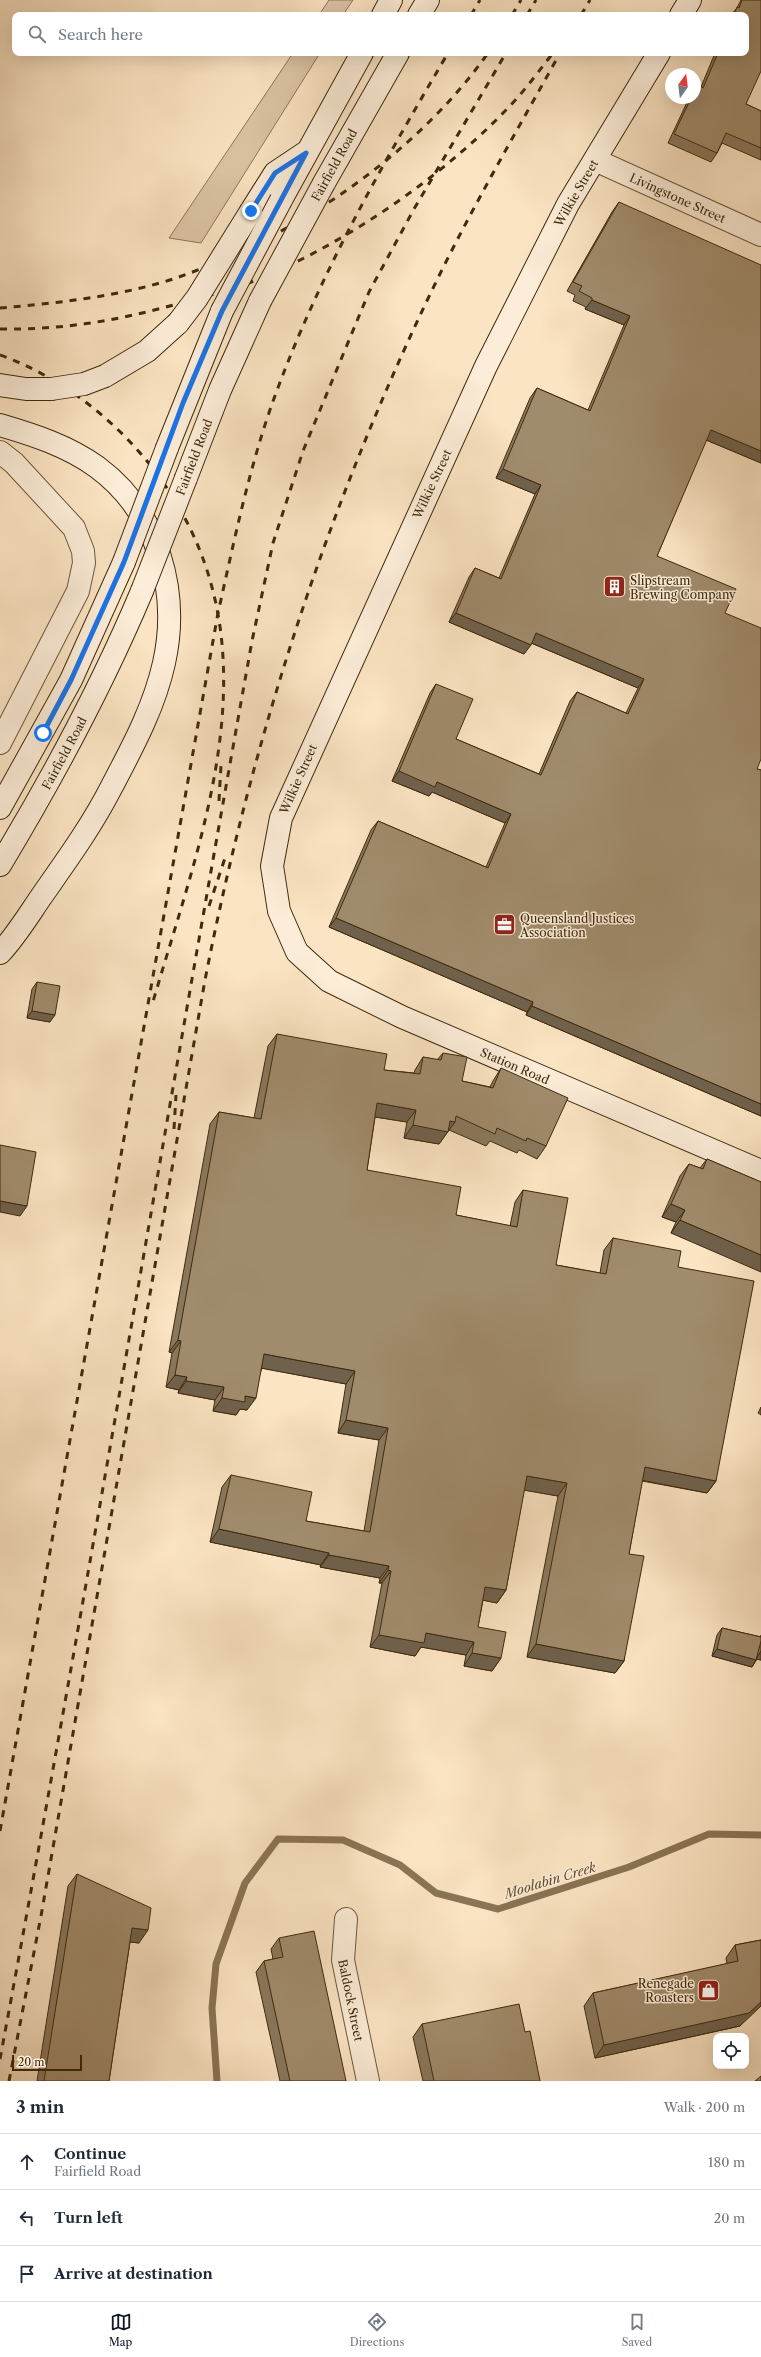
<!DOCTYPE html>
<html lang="en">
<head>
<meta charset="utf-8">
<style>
  body { margin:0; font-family:"Libre Caslon Text",serif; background:#f6f6f7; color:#1f2937 }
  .controls { position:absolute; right:12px; bottom:12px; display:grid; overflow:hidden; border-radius:8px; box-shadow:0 4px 16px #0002 }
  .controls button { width:36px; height:36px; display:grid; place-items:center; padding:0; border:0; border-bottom:1px solid #e0e1e3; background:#fff; color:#1f2937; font:20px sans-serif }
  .compass { position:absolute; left:665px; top:68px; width:36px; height:36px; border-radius:50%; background:#fff; box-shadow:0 4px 16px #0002; rotate:14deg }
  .scale { position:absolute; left:12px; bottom:10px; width:70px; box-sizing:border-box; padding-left:4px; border:2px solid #3e2a0d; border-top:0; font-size:11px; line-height:14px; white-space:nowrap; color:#3e2a0d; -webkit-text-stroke:3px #fcedd8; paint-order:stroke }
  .stop { position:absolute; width:12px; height:12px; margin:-9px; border:3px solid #1a73e8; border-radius:50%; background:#fff }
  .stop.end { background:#1a73e8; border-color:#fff; box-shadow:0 1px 4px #0008 }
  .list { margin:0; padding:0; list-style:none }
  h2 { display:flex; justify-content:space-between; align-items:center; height:52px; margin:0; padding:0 16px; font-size:17px }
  h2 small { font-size:13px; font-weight:400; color:#747a83 }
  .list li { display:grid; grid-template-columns:26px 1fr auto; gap:12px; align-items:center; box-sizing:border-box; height:56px; padding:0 16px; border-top:1px solid #e0e1e3 }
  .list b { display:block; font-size:15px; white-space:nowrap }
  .list p { margin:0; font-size:13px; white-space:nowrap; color:#747a83 }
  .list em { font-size:13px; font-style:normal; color:#747a83 }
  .icon { flex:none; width:22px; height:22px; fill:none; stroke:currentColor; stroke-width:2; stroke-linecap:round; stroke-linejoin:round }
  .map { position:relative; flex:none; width:761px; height:2081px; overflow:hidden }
  .search { position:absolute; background:#fff; box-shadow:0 4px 16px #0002; left:12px; right:12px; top:12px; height:44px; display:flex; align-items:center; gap:10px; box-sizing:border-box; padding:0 14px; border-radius:8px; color:#747a83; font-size:15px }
  .sheet { height:220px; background:#fff }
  nav { display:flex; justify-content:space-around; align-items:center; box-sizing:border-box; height:56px; border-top:1px solid #e0e1e3; background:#fff; font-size:11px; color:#747a83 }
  nav a { display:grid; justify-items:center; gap:2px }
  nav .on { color:#111827 }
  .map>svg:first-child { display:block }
  .green { fill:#dbc4a4; stroke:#8c7758 }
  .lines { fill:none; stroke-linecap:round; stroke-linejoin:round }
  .stream { stroke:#897455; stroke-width:7 }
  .street-casing { stroke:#6d583a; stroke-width:24 }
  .secondary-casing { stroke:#3e2a0d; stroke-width:24 }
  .street { stroke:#fcedd8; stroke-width:22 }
  .secondary { stroke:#fcedd8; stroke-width:22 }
  .rail { stroke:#3e2a0d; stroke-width:3; stroke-dasharray:7 7; stroke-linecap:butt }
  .secondary-bridge-casing { stroke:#3e2a0d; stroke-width:24; stroke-linecap:butt }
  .secondary-bridge { stroke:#fcedd8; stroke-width:22 }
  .wall { fill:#8a785d; stroke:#3e2a0d }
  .shaded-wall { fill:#70614c; stroke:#3e2a0d }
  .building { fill:#a08b6c; stroke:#3e2a0d }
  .route { stroke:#1a73e8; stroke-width:5 }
  .labels { text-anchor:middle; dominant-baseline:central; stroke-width:3; stroke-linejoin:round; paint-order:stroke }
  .street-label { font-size:12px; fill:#3e2a0d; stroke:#fcedd8 }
  .poi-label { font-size:12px; fill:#3e2a0d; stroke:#fcedd8; text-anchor:start }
  .water-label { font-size:13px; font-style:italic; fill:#644f31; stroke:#fcedd8 }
</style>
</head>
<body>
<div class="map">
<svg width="761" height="2081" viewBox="0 0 761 2081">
  <rect width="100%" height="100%" fill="#fbe4c3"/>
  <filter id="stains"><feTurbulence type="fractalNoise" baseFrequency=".005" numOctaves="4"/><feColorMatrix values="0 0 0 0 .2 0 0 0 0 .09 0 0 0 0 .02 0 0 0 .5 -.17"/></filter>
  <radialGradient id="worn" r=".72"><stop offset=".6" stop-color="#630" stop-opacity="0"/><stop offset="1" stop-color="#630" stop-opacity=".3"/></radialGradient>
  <g class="green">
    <path d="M329 0H353L343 15H319Z"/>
    <path d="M293 53H320L201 243 169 238Z"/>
  </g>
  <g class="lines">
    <path class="stream" d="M217 2081 212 2008 216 1964 245 1883 278 1839 343 1840 400 1865 436 1893 498 1909 629 1867 709 1834 761 1835"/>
    <defs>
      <g id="street">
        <path id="s1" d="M595 160 761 235"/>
        <path d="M0 452 14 463 74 528 83 551 84 563 78 591 0 743"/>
        <path id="s2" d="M346 1919 343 1960 368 2081"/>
      </g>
      <g id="secondary">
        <path d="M383 15 391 0"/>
        <path d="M419 15 428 0"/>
        <path d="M681 15 690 0"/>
        <path id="s3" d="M659 53 568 204 486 366 281 818 272 866 279 911 297 952 329 981 402 1017 761 1171"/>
        <path d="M324 183 398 53"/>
        <path d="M281 200 362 53"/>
        <path d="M251 211 275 173 305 153"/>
        <path d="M105 376 147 351 178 323"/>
        <path d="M0 385 26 389H51"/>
        <path d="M0 425C34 435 68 446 97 467 158 512 180 591 164 663 154 708 132 748 111 788 91 827 66 861 41 897 28 916 16 936 0 953"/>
        <path d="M167 448 222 311"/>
        <path d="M186 478 220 390 260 301"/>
        <path d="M0 808 71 680 124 562"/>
        <path id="s4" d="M0 865C53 777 102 686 142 591"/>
      </g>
    </defs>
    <use href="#street" class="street-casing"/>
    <use href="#secondary" class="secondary-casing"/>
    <use href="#street" class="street"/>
    <use href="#secondary" class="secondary"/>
    <g class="rail">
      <path d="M471 15 480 0"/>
      <path d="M512 15 521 0"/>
      <path d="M527 15 536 0"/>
      <path d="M581 15 590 0"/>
      <path d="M0 308C58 303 124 296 179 277 295 236 416 155 488 53"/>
      <path d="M0 329C64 330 122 320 184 302 204 296 226 292 246 284 341 248 451 172 519 96 531 82 542 67 553 53"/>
      <path d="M0 355C59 376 113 418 151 466 283 636 205 823 152 1005"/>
      <path d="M219 801 221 765"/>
      <path d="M209 906 225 858"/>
      <path d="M174 1129 176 1095"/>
      <path d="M0 1831 218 613C235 537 251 458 279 385 323 268 385 160 448 53"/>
      <path d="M0 2059C88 1587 167 1113 252 641L273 543 303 451 369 292 414 209 506 53"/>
      <path d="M9 2081 41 1916 205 980C252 739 328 504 436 282 474 204 518 129 560 53"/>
    </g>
    <defs>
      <g id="secondary-bridge">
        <path d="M260 301 324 183"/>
        <path d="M222 311 281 200"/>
        <path d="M178 323 197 298 251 211"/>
        <path d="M51 389 84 384 105 376"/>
        <path d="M124 562 167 448"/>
        <path d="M142 591 186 478"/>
      </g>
    </defs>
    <use href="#secondary-bridge" class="secondary-bridge-casing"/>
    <use href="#secondary-bridge" class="secondary-bridge"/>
  </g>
  <g class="wall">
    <path d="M741 0H761L746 104 761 111V160L722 143 717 153 711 162 668 143 689 98H695V89L697 85 701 87 715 53H746V15H731L737 8Z"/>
    <path d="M619 202 761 463 706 440 657 556 725 613 757 769 761 770V1116L526 1015 527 1012 329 927 371 830 378 821 486 867 505 823 432 792 429 796 392 781 430 693 436 684 456 739 539 774 570 701 577 692 626 713 638 688 531 643 524 654 449 622 469 577 475 568 499 578 535 494 496 478 530 398 537 388 588 410 624 325 585 309 586 307 573 301 575 295 567 291 612 212Z"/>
    <path d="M37 982 50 1022 27 1018 32 989Z"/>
    <path d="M277 1034 384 1070 414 1073 415 1070 423 1057 437 1060 443 1053 462 1081 490 1087 493 1081 501 1068 546 1146 537 1159 519 1150 517 1153 490 1141 486 1146 449 1130 439 1144 404 1138 407 1122 375 1117 367 1170 456 1215 510 1226 515 1202 523 1190 556 1265 600 1273 604 1250 613 1238 678 1267 716 1481 707 1493 642 1481 629 1554 624 1661 615 1673 527 1657 558 1496 524 1490 506 1590 497 1603 483 1600 478 1627 501 1658 492 1671 464 1666 466 1655 421 1647 415 1656 370 1647 382 1583H379L380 1578 320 1567 321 1565 210 1542 222 1487 231 1475 306 1521 364 1531 379 1440 338 1433 346 1384 262 1368 247 1410 240 1409 236 1415 213 1411 215 1400 178 1393 179 1390 166 1387 172 1353 169 1352 210 1124 219 1112 254 1118 268 1046Z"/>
    <path d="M707 1159 761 1182 671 1233 676 1222 662 1217 680 1176 689 1164 700 1168Z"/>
    <path d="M761 1407V1415L758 1413Z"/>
    <path d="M722 1628 761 1637V1635V1660L757 1659 752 1667 712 1656 717 1635Z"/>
    <path d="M77 1874 139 1943 130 1942 109 2081H37L68 1886Z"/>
    <path d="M279 1938 346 2081H280L256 1972 264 1961 273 1959 271 1949Z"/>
    <path d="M761 1940 740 2026 595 2058 584 2006 593 1993 727 1964 726 1958 735 1945Z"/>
    <path d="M422 2024 525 2032 540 2081H423L413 2037Z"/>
  </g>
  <g class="shaded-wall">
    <path d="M592 300 630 316 624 325 585 309Z"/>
    <path d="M711 430 761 451V463L704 439Z"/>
    <path d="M503 469 541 485 535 494 496 478Z"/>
    <path d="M456 613 531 645 524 654 449 622Z"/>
    <path d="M536 633 644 679 638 688 529 642Z"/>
    <path d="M399 771 437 782 511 814 505 823 432 792 429 796 392 781Z"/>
    <path d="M336 918 533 1002 527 1012 329 927Z"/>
    <path d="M532 1006 761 1104V1116L526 1015Z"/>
    <path d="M32 1011 55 1015 50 1022 27 1018Z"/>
    <path d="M377 1103 416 1110 407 1122 369 1116Z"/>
    <path d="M450 1121 455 1122 439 1144 404 1138 413 1125Z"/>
    <path d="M0 1201 27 1206 20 1216 0 1212Z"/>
    <path d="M671 1204 685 1210 676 1222 662 1217Z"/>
    <path d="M680 1220 761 1255V1272L671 1233Z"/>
    <path d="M178 1340 181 1341 172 1353 169 1352Z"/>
    <path d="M264 1354 355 1371 346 1384 255 1367Z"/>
    <path d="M175 1375 187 1377 179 1390 166 1387Z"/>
    <path d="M186 1381 224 1387 215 1400 178 1393Z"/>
    <path d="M245 1396 256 1398 247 1410 240 1409 236 1415 213 1411 222 1398Z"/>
    <path d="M346 1420 388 1428 379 1440 338 1433Z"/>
    <path d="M645 1467 716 1481 707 1493 636 1479Z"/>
    <path d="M527 1476 567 1483 558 1496 518 1489Z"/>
    <path d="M219 1529 329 1553 321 1565 210 1542Z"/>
    <path d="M329 1555 389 1566 380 1578 320 1567Z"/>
    <path d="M388 1570 391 1571 382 1583H379Z"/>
    <path d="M485 1587 506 1590 497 1603 477 1599Z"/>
    <path d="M426 1633 474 1642 466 1655 421 1647 415 1656 370 1647 379 1635Z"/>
    <path d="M536 1644 624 1661 615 1673 527 1657Z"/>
    <path d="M717 1649 756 1660 752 1667 712 1656Z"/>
    <path d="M761 1651V1660L756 1659Z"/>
    <path d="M472 1653 501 1658 492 1671 464 1666Z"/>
    <path d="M132 1928 148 1930 139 1943 123 1941Z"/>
    <path d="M761 2002V2006L740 2026 595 2058 604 2045Z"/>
  </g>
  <g class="building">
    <path d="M742 0H761V71L746 104 761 111V148L726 133 717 153 674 134 691 98H695V90L697 85 703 88 718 53H746V15H734L737 7 739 8Z"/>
    <path d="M619 202 761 265V451L711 430 657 556 736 589 725 613 761 628V759L757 769 761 770V1104L532 1006 533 1002 336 918 378 821 488 868 511 814 437 782 435 787 399 771 436 684 473 699 456 739 541 775 577 692 628 714 644 679 536 633 531 645 456 613 475 568 501 579 541 485 503 469 537 388 590 411 630 316 592 300V298L579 291 582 286 573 282Z"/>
    <path d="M37 982 60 986 55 1015 32 1011Z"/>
    <path d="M277 1034 387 1054 384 1070 420 1074 423 1057 441 1060 443 1053 467 1057 462 1081 493 1088 501 1068 568 1098 546 1146 527 1138 526 1141 497 1128 495 1134 456 1116 455 1122 450 1121 448 1132 413 1125 416 1110 377 1103 367 1170 461 1187 456 1215 517 1227 523 1190 568 1198 556 1265 606 1274 613 1238 681 1251 678 1267 754 1281 716 1481 645 1467 629 1554 644 1556 624 1661 536 1644 567 1483 527 1476 506 1590 485 1587 478 1627 506 1632 501 1658 472 1653 474 1642 426 1633 424 1643 379 1635 391 1571 388 1570 389 1566 329 1555V1553L219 1529 231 1475 312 1492 306 1521 370 1532 388 1428 346 1420 355 1371 264 1354 256 1398 245 1396V1402L222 1398 224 1387 186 1381 187 1377 175 1375 181 1341 178 1340 219 1112 261 1119Z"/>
    <path d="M0 1145 36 1152 27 1206 0 1201Z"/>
    <path d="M707 1159 761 1182V1255L680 1220 685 1210 671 1204 689 1164 703 1169Z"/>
    <path d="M722 1628 761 1637V1641L756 1660 717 1649Z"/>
    <path d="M77 1874 151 1908 148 1930 132 1928 109 2081H44Z"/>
    <path d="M314 1931 346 2081H290L264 1961 283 1957 279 1938Z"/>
    <path d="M761 1940V2002L749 2013 604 2045 593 1993 738 1961 735 1945Z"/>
    <path d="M519 2004 525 2032 530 2031 540 2081H434L422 2024Z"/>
    <path d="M761 2076V2081H755Z"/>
  </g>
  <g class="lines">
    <path class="route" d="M43 733 71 680 124 562 183 403 222 311 306 153 275 173 251 211"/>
  </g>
  <defs>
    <symbol id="building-square" viewBox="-11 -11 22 22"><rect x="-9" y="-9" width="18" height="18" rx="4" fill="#8f2418" stroke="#fcedd8"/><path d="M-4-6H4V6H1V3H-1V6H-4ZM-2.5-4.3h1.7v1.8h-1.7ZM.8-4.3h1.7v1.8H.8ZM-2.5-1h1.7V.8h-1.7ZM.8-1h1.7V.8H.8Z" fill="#fff"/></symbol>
    <symbol id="office-square" viewBox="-11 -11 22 22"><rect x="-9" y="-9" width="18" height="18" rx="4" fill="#8f2418" stroke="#fcedd8"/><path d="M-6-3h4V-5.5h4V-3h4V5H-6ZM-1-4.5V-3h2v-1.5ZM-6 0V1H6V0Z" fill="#fff"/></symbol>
    <symbol id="shop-square" viewBox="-11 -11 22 22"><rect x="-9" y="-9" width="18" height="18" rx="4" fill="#8f2418" stroke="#fcedd8"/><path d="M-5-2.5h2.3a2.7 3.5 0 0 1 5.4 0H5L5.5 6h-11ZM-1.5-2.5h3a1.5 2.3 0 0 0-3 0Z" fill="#fff"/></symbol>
  </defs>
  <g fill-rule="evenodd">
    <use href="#building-square" x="602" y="574" width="25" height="25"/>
    <use href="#office-square" x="492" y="912" width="25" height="25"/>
    <use href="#shop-square" x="696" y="1978" width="25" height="25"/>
  </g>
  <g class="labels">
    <g class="street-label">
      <text transform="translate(334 165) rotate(-61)">Fairfield Road</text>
      <text transform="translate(576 193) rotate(-60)">Wilkie Street</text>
      <text stroke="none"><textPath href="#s1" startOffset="91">Livingstone Street</textPath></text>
      <text transform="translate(194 457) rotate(-69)">Fairfield Road</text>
      <text transform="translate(432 484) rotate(-65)">Wilkie Street</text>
      <text stroke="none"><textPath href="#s4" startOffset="129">Fairfield Road</textPath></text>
      <text transform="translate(298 779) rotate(-66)">Wilkie Street</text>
      <text stroke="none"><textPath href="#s3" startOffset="1241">Station Road</textPath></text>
      <text stroke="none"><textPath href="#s2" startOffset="82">Baldock Street</textPath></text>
    </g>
    <g class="poi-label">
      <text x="630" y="580">Slipstream<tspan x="630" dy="14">Brewing Company</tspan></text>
      <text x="520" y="918">Queensland Justices<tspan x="520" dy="14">Association</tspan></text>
      <text x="694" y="1983" text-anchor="end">Renegade<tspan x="694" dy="14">Roasters</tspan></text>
    </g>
    <g class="water-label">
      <text transform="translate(550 1880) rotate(-17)">Moolabin Creek</text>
    </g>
  </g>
  <rect width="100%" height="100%" filter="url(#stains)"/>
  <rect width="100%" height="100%" fill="url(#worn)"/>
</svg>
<div class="controls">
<button><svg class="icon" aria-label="locate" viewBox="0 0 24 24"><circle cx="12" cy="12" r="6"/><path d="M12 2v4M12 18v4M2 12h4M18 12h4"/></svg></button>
</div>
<svg class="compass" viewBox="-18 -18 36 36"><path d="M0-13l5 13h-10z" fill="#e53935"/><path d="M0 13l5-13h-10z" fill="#747a83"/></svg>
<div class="scale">20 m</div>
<div class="stop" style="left:43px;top:733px"></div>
<div class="stop end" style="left:251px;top:211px"></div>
<div class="search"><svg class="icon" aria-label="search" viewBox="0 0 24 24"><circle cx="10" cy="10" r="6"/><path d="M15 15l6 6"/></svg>Search here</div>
</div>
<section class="sheet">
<h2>3 min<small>Walk · 200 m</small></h2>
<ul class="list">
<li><svg class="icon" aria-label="ahead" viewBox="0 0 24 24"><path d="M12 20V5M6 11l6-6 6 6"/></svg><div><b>Continue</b><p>Fairfield Road</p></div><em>180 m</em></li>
<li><svg class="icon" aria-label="left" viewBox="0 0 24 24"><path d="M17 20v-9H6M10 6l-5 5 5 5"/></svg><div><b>Turn left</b></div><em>20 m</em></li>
<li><svg class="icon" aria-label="arrive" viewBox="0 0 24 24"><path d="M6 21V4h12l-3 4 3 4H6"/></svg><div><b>Arrive at destination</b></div></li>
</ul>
</section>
<nav>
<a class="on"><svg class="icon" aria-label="map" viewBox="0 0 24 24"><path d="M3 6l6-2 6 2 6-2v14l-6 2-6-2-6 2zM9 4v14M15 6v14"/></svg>Map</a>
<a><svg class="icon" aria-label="directions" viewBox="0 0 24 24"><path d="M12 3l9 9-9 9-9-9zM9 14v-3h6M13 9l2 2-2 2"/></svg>Directions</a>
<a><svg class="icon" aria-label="saved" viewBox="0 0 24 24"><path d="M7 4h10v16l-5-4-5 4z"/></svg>Saved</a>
</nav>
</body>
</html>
